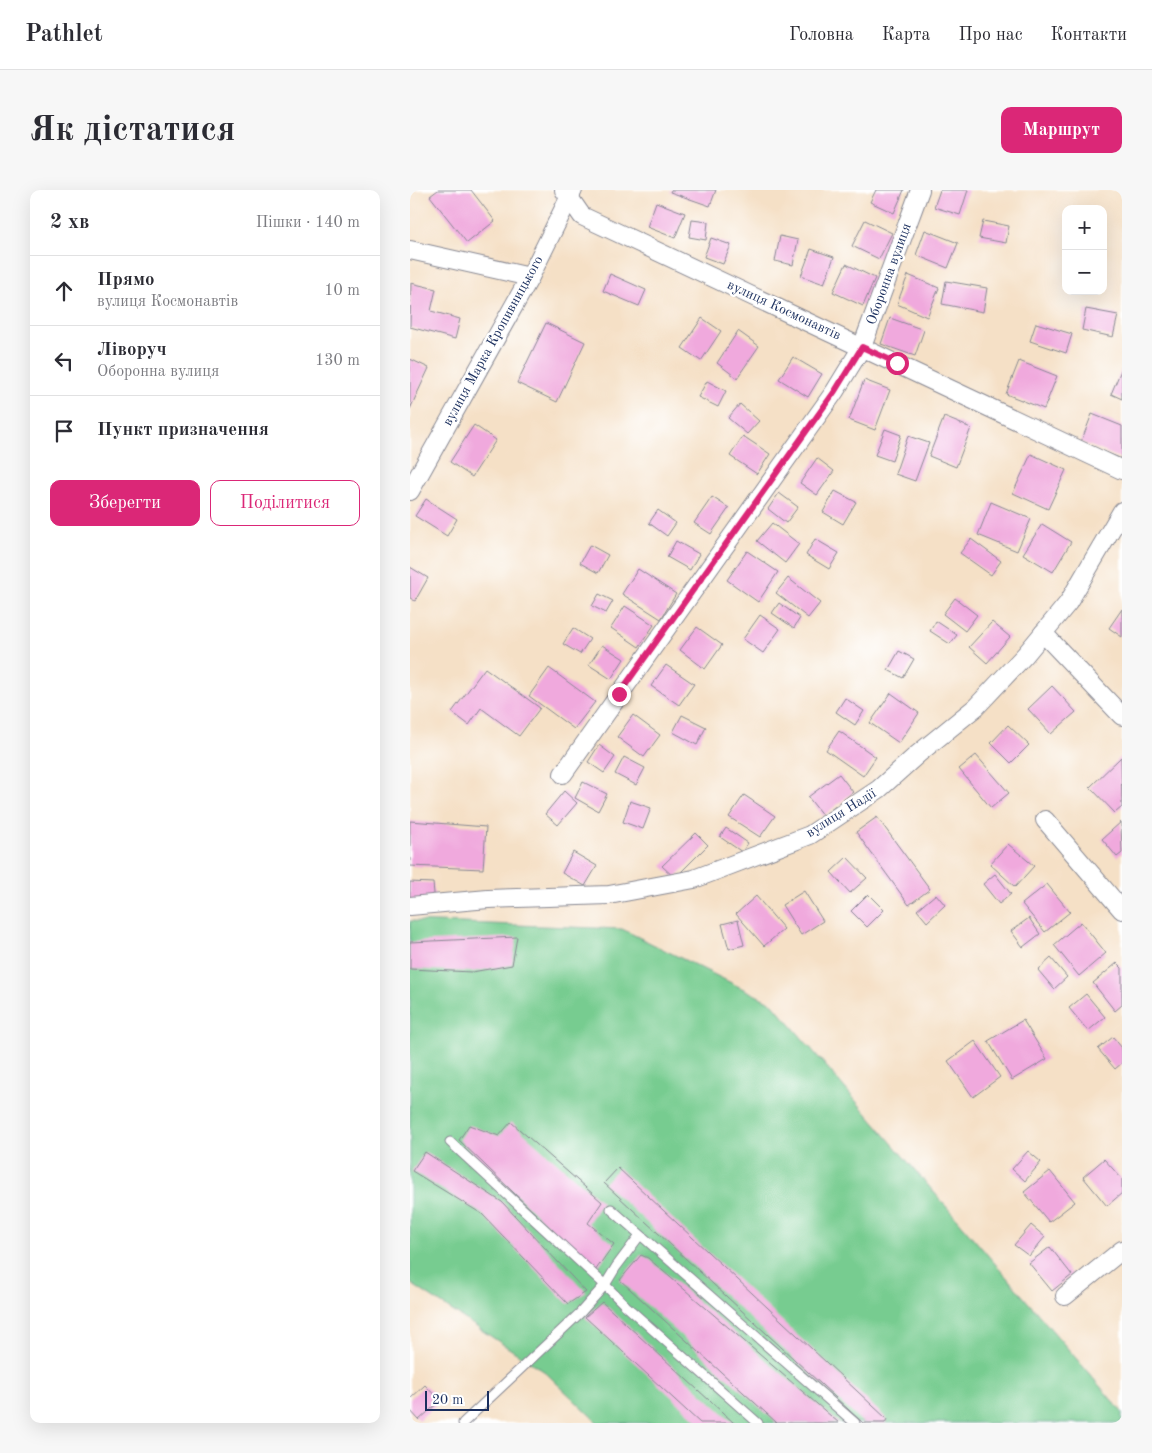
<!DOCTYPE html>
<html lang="uk">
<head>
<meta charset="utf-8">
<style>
  body { margin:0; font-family:"Old Standard TT",serif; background:#f7f7f7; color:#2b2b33 }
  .controls { position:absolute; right:15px; top:15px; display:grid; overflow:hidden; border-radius:10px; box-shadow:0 5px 20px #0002 }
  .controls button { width:45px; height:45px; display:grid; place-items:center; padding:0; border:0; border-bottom:1px solid #e1e1e2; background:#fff; color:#2b2b33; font:25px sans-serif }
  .scale { position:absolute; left:15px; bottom:12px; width:64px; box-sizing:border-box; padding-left:5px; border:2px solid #1b2f5e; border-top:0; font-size:14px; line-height:18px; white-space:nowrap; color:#1b2f5e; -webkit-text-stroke:4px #fff; paint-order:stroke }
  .stop { position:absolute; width:15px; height:15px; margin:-11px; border:4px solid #db2777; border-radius:50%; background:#fff }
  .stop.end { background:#db2777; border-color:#fff; box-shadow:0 1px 5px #0008 }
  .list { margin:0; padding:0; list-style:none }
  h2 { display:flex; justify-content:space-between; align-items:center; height:65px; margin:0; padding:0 20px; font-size:21px }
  h2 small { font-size:16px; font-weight:400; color:#7c7c81 }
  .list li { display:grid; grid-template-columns:32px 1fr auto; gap:15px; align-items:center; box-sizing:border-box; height:70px; padding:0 20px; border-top:1px solid #e1e1e2 }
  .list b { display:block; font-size:19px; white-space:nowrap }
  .list p { margin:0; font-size:16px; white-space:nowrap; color:#7c7c81 }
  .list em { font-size:16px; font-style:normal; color:#7c7c81 }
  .actions { display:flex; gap:10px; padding:15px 20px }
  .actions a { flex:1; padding:11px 0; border:1px solid #db2777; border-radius:10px; text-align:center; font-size:18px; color:#db2777 }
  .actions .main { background:#db2777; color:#fff }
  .icon { flex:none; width:28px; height:28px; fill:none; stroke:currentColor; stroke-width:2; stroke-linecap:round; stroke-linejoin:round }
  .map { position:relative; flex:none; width:712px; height:1233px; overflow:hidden; border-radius:10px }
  header { display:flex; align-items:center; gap:30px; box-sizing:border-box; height:70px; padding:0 25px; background:#fff; border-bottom:1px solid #e1e1e2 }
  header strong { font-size:24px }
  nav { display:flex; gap:28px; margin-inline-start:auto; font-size:18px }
  .intro { display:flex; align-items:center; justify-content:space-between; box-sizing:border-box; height:120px; padding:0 30px }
  h1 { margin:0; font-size:35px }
  .button { padding:12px 22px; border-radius:10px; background:#db2777; color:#fff; font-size:18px; font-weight:700 }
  main { display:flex; gap:30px; padding:0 30px }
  aside { flex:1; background:#fff; border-radius:10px; box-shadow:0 5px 20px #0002 }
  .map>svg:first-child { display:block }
  .green { fill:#77cc90; stroke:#497e77 }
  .building { fill:#f0a9dd }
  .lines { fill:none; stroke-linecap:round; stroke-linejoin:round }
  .lane-casing { stroke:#888892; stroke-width:11 }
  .street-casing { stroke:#888892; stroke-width:20 }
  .lane { stroke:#fff; stroke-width:9 }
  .street { stroke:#fff; stroke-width:18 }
  .route { stroke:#db2777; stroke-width:6 }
  .labels { text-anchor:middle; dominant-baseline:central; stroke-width:5; stroke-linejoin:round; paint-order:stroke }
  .street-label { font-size:14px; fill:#1b2f5e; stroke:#fff }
</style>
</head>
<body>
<header>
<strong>Pathlet</strong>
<nav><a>Головна</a><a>Карта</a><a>Про нас</a><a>Контакти</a></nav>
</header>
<div class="intro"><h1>Як дістатися</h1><a class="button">Маршрут</a></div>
<main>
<aside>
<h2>2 хв<small>Пішки · 140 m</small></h2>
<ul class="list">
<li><svg class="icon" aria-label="ahead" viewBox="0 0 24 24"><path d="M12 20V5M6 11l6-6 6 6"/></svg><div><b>Прямо</b><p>вулиця Космонавтів</p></div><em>10 m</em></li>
<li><svg class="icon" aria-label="left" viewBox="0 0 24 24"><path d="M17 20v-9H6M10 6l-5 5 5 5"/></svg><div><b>Ліворуч</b><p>Оборонна вулиця</p></div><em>130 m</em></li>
<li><svg class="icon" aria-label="arrive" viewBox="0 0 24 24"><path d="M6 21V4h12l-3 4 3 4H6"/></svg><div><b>Пункт призначення</b></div></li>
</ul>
<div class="actions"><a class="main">Зберегти</a><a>Поділитися</a></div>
</aside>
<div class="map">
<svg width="712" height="1233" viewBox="0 0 712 1233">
  <rect width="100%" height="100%" fill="#fff"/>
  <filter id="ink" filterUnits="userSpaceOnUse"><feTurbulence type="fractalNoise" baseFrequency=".02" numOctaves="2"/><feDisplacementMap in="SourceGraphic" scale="10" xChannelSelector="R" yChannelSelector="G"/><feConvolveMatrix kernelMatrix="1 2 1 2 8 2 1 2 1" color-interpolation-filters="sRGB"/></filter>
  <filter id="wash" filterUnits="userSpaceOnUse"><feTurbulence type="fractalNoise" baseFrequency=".0096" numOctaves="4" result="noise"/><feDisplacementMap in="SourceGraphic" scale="20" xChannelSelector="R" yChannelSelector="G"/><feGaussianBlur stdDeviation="1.12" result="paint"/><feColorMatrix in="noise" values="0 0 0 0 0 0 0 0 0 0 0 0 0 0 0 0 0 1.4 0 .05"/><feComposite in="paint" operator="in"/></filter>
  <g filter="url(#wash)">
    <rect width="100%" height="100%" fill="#f5e0c6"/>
    <path class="green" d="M0 731 212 739 362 813 712 1222V1233H188L135 1182 0 1093Z"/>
    <g id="blocks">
      <g class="building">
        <path d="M28 0H61L85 31 57 53 20 6Z"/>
        <path d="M261 0H306L300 16 260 2Z"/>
        <path d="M466 0H494L484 23 460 12Z"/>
        <path d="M530 0H558L550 25 524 17Z"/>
        <path d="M246 12 275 23 265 48 237 37Z"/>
        <path d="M282 30 298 32 296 50 279 47Z"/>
        <path d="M455 30 482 43 469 69 442 56Z"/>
        <path d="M573 31 599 36 596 53 569 48Z"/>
        <path d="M515 40 548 53 538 78 506 65Z"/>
        <path d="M370 46 388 50 383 75 365 71Z"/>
        <path d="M301 48 321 55 313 74 294 67Z"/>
        <path d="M401 59 424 67 414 94 391 86Z"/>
        <path d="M436 74 465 88 453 116 423 102Z"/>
        <path d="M200 84 236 100 229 116 193 101Z"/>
        <path d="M498 85 529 98 517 127 487 114Z"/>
        <path d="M536 91 577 98 573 122 532 114Z"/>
        <path d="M1 93 26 99 21 121 50 129 45 149 0 137Z"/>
        <path d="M676 119 708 125 703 147 672 140Z"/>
        <path d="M292 128 311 141 291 171 272 158Z"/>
        <path d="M480 128 514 140 505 166 471 154Z"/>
        <path d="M136 133 175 152 147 212 107 193Z"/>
        <path d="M626 133 662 144 656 163 620 151Z"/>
        <path d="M328 141 349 156 327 188 307 173Z"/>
        <path d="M383 167 412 184 398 207 369 189Z"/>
        <path d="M0 169 19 178 0 219Z"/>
        <path d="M609 171 647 186 634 219 596 204Z"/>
        <path d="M712 178V209L701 204Z"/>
        <path d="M454 190 480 200 465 240 439 230Z"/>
        <path d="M297 191 316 201 308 217 288 207Z"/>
        <path d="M330 214 349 231 337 244 318 228Z"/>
        <path d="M682 224 712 236V269L671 252Z"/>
        <path d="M534 227 561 238 546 277 519 266Z"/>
        <path d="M64 235 86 250 62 287 40 272Z"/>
        <path d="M475 239 491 245 482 271 465 265Z"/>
        <path d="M333 246 360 264 347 284 320 266Z"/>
        <path d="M498 246 519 253 505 291 485 284Z"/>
        <path d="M621 264 656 280 638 319 603 303Z"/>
        <path d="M407 268 424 281 407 305 390 293Z"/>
        <path d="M425 301 446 312 433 334 413 322Z"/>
        <path d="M369 303 388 317 376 333 358 319Z"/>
        <path d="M302 307 319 318 301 344 284 333Z"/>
        <path d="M16 309 47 329 37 346 5 326Z"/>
        <path d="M581 312 621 329 607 361 568 345Z"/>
        <path d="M248 320 266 333 257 346 239 333Z"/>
        <path d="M362 333 389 354 375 373 347 351Z"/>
        <path d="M632 334 661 352 643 382 613 364Z"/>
        <path d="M405 349 429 363 419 379 396 365Z"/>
        <path d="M561 349 591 371 581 385 550 363Z"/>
        <path d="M266 351 289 364 280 380 257 367Z"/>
        <path d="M180 355 198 365 188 383 170 373Z"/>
        <path d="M337 361 368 382 348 412 317 390Z"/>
        <path d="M0 377 18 388 5 411 0 408Z"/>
        <path d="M228 379 266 404 251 429 212 404Z"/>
        <path d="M378 388 410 413 398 428 366 403Z"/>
        <path d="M189 404 203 411 196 423 182 416Z"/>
        <path d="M545 408 567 425 555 441 533 424Z"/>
        <path d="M369 413 390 428 384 438 362 423Z"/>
        <path d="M215 416 244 435 229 457 201 438Z"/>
        <path d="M712 419V447L699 438Z"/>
        <path d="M350 425 370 439 353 463 333 449Z"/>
        <path d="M526 431 547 445 540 454 520 441Z"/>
        <path d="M582 432 600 447 577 473 559 457Z"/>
        <path d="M287 437 312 455 295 479 270 460Z"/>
        <path d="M163 438 180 449 170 464 153 454Z"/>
        <path d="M192 455 214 469 201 489 179 475Z"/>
        <path d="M489 461 504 469 493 488 478 480Z"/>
        <path d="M256 475 284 494 269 515 241 496Z"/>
        <path d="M75 478 130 518 109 546 71 518 59 535 42 522Z"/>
        <path d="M139 478 185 512 164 539 119 506Z"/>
        <path d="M642 496 666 522 641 544 618 519Z"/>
        <path d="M481 503 509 523 489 553 460 533Z"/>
        <path d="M435 508 454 521 445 535 426 522Z"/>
        <path d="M223 525 250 545 234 567 207 547Z"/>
        <path d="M272 525 296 537 287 555 263 542Z"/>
        <path d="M598 535 619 555 601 573 581 553Z"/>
        <path d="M429 541 466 567 453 586 416 560Z"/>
        <path d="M189 555 205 567 194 583 178 572Z"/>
        <path d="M566 565 599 603 581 618 549 579Z"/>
        <path d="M214 567 235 578 226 595 205 584Z"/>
        <path d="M711 567 712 617 705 623 680 597Z"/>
        <path d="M429 584 443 602 413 626 398 607Z"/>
        <path d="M173 592 197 604 188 621 165 608Z"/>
        <path d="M154 601 167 613 148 635 135 624Z"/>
        <path d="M334 605 365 626 350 647 319 627Z"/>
        <path d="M220 611 241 618 233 639 213 632Z"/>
        <path d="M467 627 520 699 499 715 446 642Z"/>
        <path d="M0 631 76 637 73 679 0 676Z"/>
        <path d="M711 632 712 663 707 667 692 649Z"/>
        <path d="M316 638 338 653 332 662 310 647Z"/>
        <path d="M286 643 298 655 265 688 252 676Z"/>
        <path d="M598 654 624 676 605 697 580 674Z"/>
        <path d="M163 662 187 676 175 696 152 683Z"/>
        <path d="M437 667 457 688 440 703 421 682Z"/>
        <path d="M585 684 601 704 589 714 573 694Z"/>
        <path d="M0 692 23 693 25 714 0 713Z"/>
        <path d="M637 694 660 722 635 742 612 714Z"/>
        <path d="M394 701 413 731 391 745 372 715Z"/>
        <path d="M458 704 474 720 457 737 441 721Z"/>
        <path d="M526 704 535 715 517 732 507 720Z"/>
        <path d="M346 706 374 739 354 756 326 724Z"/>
        <path d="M619 728 630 744 613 757 601 741Z"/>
        <path d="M328 730 334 755 319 759 312 734Z"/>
        <path d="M671 732 696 763 669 786 644 755Z"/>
        <path d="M107 747 102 775 62 782 0 779V752Z"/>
        <path d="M641 768 657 787 644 799 628 780Z"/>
        <path d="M707 773 712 778V815L705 821 683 793Z"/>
        <path d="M676 804 695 827 678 841 659 818Z"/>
        <path d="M613 830 637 869 602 890 578 851Z"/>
        <path d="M703 847 712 858V873L705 879 688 859Z"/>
        <path d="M565 851 590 887 563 907 538 871Z"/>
        <path d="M101 932 192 1012 178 1033 204 1054 185 1081 49 950 59 935 89 946Z"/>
        <path d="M618 961 631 972 615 991 602 979Z"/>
        <path d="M15 962 92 1012 176 1102 158 1114 72 1024 2 981Z"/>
        <path d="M694 969 712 989V1003L697 1016 673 987Z"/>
        <path d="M208 978 477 1229 475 1233H453L194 993Z"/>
        <path d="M640 981 665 1012 639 1032 614 1002Z"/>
        <path d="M621 1035 635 1047 619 1066 604 1055Z"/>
        <path d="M640 1057 662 1085 642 1101 619 1073Z"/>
        <path d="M231 1065 238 1068 429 1233H367L210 1090Z"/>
        <path d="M192 1112 324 1233H290L175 1127Z"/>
        <path d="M15 1195 30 1211 9 1230 0 1220V1209Z"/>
      </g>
    </g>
  </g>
  <g filter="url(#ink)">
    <use href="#blocks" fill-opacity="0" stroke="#888892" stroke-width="1"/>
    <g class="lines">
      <defs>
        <g id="lane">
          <path d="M40 952 195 1095 216 1116 348 1233"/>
          <path d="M201 1019 445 1233"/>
          <path d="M53 1233 170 1123 195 1095 206 1077 230 1045"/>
        </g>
        <g id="street">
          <path d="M154 0 172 26 712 280"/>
          <path d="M0 60 120 87"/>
          <path d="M0 301 120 87 163 0"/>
          <path d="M633 443 712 526"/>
          <path d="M153 584 425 201 452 157 510 0"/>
          <path d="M635 630 712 720"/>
          <path d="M0 716 78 709 199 705 284 689 400 645 469 599 508 564 566 517 615 465 658 413 712 321"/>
          <path d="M655 1106 712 1060"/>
        </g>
      </defs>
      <use href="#lane" class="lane-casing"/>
      <use href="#street" class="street-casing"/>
      <use href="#lane" class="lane"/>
      <use href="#street" class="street"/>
    </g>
  </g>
  <g class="lines" filter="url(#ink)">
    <path class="route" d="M209 504 425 201 452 157 487 173"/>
  </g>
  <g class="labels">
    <g class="street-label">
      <text transform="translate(479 84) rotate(-70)">Оборонна вулиця</text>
      <text transform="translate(374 120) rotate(25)">вулиця Космонавтів</text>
      <text transform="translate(83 151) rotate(-61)">вулиця Марка Кропивницького</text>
      <text transform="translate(431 623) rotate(-32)">вулиця Надії</text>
    </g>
  </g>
</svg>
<div class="controls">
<button>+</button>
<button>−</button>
</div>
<div class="scale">20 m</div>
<div class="stop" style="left:487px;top:173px"></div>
<div class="stop end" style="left:209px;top:504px"></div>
</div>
</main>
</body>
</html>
